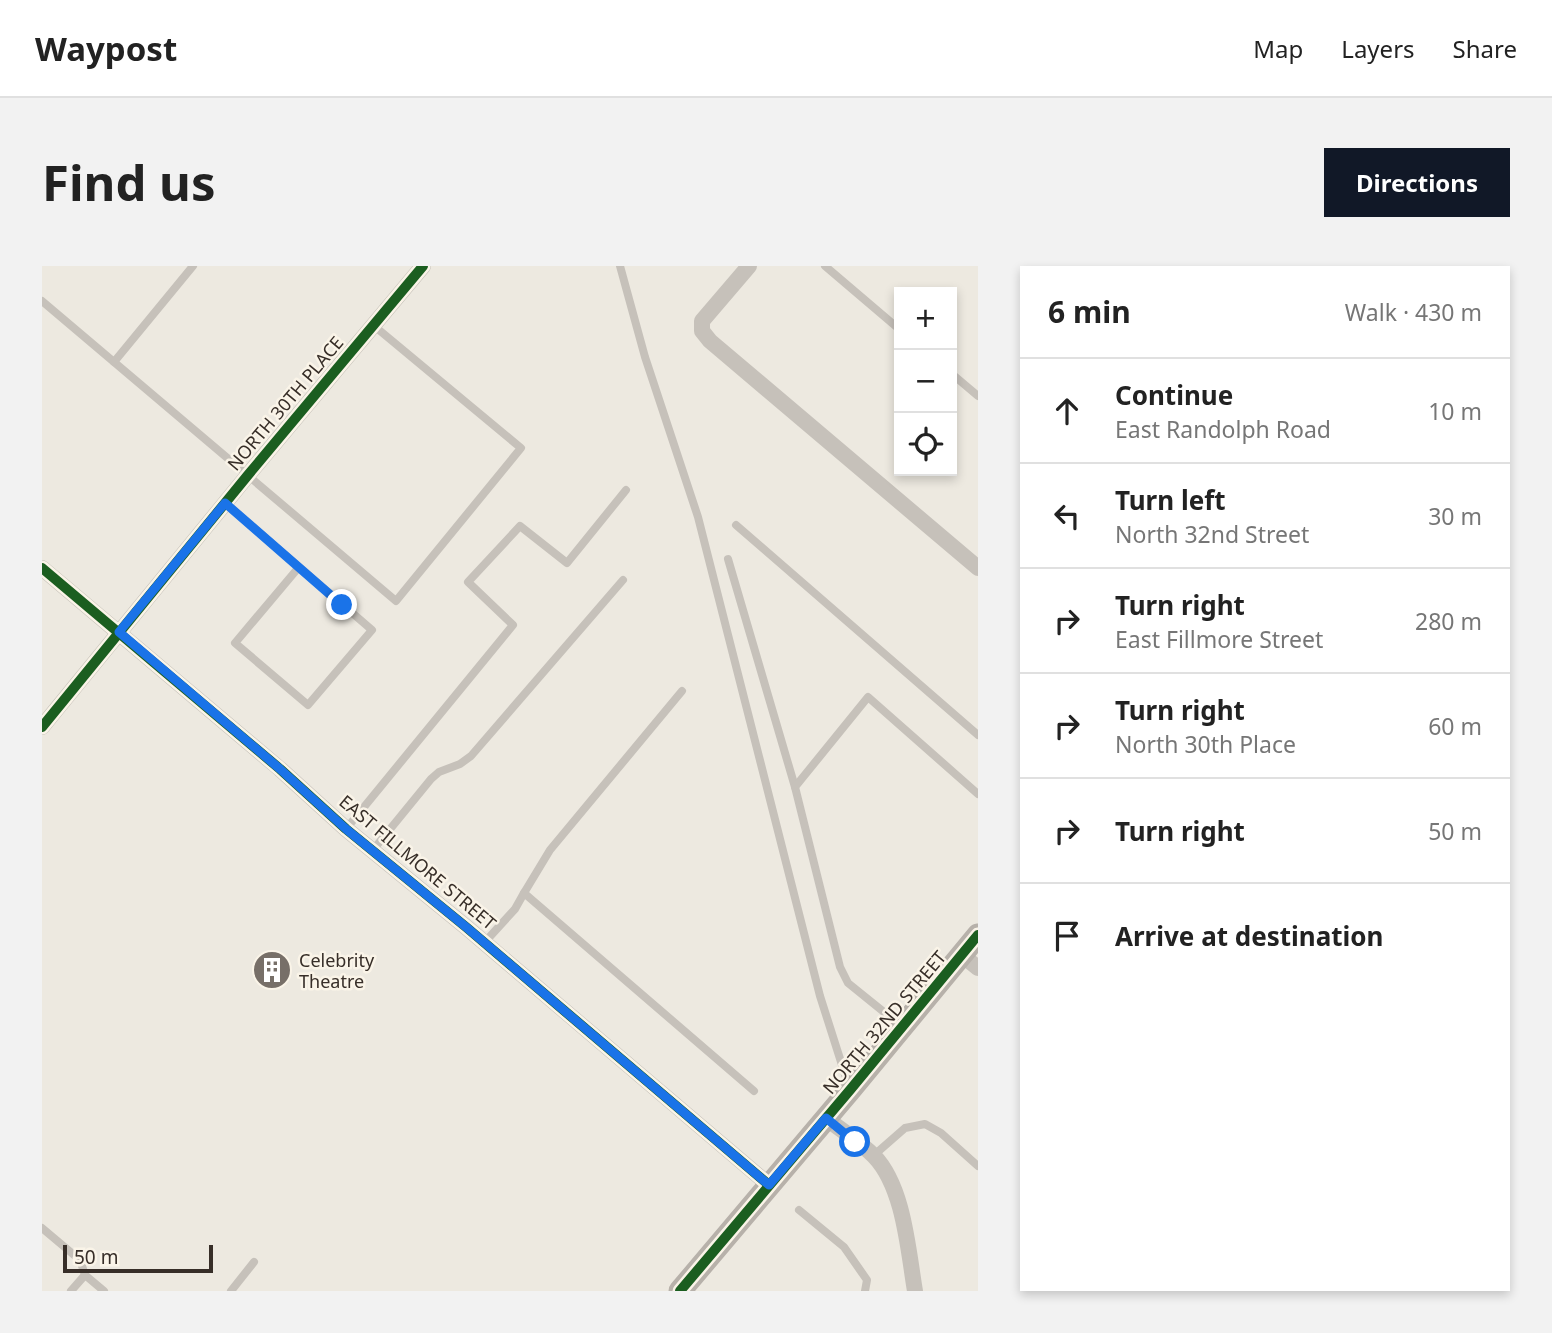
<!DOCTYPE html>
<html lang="en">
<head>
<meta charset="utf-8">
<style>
  body { margin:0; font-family:"Noto Sans",sans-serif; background:#f2f2f2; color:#222 }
  .controls { position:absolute; right:21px; top:21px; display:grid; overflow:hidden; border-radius:0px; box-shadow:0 4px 10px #0003 }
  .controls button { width:63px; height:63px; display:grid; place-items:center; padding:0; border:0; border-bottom:2px solid #e0e0e0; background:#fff; color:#222; font:35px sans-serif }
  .scale { position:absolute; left:21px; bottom:18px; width:150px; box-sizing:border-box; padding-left:7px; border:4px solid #372e28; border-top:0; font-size:19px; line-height:24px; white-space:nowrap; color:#372e28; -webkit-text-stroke:5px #faf4e8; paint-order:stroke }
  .stop { position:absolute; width:21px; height:21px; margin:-16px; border:5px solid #1a73e8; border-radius:50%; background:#fff }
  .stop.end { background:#1a73e8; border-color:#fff; box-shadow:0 2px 7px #0008 }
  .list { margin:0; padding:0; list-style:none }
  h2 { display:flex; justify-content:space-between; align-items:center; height:91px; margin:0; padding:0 28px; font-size:30px }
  h2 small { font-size:23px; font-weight:400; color:#767676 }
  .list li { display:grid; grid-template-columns:46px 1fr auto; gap:21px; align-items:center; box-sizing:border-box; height:105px; padding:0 28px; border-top:2px solid #e0e0e0 }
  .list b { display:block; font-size:26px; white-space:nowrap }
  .list p { margin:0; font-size:23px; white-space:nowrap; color:#767676 }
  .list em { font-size:23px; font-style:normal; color:#767676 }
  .icon { flex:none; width:38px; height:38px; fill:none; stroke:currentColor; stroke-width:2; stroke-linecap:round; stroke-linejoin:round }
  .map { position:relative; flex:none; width:936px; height:1025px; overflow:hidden; border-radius:0px }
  header { display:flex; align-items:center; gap:42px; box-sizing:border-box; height:98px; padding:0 35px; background:#fff; border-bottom:2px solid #e0e0e0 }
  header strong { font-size:33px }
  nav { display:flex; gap:38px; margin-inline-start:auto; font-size:24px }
  .intro { display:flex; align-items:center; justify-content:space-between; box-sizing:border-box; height:168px; padding:0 42px }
  h1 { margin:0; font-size:49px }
  .button { padding:18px 32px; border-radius:0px; background:#111827; color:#fff; font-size:24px; font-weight:700 }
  main { display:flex; gap:42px; padding:0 42px }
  aside { flex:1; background:#fff; border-radius:0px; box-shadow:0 4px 10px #0003 }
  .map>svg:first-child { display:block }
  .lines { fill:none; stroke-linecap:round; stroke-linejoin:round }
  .service { stroke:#c6c1ba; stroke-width:8 }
  .minor { stroke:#c6c1ba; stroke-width:16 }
  .secondary { stroke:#b7b1aa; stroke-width:23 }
  .cycleway-casing { stroke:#faf4e8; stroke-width:15 }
  .cycleway { stroke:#1b5e20; stroke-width:10 }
  .route { stroke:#1a73e8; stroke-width:9 }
  .labels { text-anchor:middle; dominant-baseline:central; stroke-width:5; stroke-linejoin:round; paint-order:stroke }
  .street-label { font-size:18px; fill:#372e28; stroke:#faf4e8 }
  .poi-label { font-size:18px; fill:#372e28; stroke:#faf4e8; text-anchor:start }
</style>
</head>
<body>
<header>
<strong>Waypost</strong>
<nav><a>Map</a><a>Layers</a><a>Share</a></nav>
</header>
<div class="intro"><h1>Find us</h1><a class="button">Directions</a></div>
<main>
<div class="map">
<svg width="936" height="1025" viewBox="0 0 936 1025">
  <rect width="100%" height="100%" fill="#ede9e0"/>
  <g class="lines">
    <g class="service">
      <path d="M578 0 603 91 656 251 778 730 807 821"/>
      <path d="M783 0 857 63"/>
      <path d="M0 35 354 335 479 182 331 59"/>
      <path d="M72 96 151 0"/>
      <path d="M910 108 936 130"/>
      <path d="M183 237 330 364 266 439 193 377 257 301"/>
      <path d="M694 259 936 469"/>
      <path d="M686 293 753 521"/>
      <path d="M304 563 471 359 426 316 478 260 525 297 584 224"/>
      <path d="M331 584 389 513 397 506 418 498 429 490 581 314"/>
      <path d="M482 627 508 584 640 425"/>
      <path d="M442 677 473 643 482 627 712 825"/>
      <path d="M858 759 806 717 798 701 753 521 826 431 936 528"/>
      <path d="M831 890 863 862 883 858 899 867 936 900"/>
      <path d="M757 944 802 981 825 1014 823 1025"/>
      <path d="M0 962 38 994 43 1009 62 1025"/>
      <path d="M29 1025 43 1009"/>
      <path d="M189 1025 212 996"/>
    </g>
    <g class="minor">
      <path d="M707 0 660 55V65L668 75 936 302"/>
      <path d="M0 302 238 503 304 563 424 661 727 919"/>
      <path d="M0 461 206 209 381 0"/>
      <path d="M920 689 936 702"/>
      <path d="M784 852C800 865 818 876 832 890 862 921 866 984 873 1025"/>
    </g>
    <path class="secondary" d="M638 1025 808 824 936 669"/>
    <defs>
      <g id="cycleway">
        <path d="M0 302 238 503 304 563 424 661 727 919"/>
        <path d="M0 461 206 209 381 0"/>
        <path d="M638 1025 808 824 936 669"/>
      </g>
    </defs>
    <use href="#cycleway" class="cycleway-casing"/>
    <use href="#cycleway" class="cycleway"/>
  </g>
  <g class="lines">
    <path class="route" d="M300 339 183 237 77 366 238 503 304 563 424 661 727 919 784 852 813 876"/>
  </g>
  <defs>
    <symbol id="building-disc" viewBox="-11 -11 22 22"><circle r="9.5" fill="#776f68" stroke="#faf4e8"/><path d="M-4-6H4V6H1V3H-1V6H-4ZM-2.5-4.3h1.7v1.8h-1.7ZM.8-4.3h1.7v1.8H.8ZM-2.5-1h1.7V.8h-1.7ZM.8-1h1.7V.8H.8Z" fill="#fff"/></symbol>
  </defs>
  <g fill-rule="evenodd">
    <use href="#building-disc" x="208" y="682" width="44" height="44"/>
  </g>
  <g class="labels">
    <g class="street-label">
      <text transform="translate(243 137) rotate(-50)">NORTH 30TH PLACE</text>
      <text transform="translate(376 596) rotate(40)">EAST FILLMORE STREET</text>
      <text transform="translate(842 756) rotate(-50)">NORTH 32ND STREET</text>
    </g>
    <g class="poi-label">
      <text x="257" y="694">Celebrity<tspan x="257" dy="21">Theatre</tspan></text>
    </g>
  </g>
</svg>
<div class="controls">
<button>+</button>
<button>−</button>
<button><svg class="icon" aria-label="locate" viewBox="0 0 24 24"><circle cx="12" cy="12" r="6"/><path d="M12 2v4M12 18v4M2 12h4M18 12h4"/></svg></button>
</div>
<div class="scale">50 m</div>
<div class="stop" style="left:813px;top:876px"></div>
<div class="stop end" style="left:300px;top:339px"></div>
</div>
<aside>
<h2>6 min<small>Walk · 430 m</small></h2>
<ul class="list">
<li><svg class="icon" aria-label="ahead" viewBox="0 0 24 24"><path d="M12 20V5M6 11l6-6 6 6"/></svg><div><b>Continue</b><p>East Randolph Road</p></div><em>10 m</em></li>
<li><svg class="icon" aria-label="left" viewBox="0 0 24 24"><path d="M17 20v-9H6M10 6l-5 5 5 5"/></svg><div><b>Turn left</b><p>North 32nd Street</p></div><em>30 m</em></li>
<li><svg class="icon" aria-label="right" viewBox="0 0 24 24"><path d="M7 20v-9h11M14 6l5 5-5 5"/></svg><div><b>Turn right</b><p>East Fillmore Street</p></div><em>280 m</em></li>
<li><svg class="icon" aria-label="right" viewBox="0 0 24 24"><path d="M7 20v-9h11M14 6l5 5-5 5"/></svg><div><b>Turn right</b><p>North 30th Place</p></div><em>60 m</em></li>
<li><svg class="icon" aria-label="right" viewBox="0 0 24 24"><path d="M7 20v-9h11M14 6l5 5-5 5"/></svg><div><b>Turn right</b></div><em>50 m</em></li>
<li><svg class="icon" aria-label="arrive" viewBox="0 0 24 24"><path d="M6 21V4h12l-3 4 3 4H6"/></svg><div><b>Arrive at destination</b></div></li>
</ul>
</aside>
</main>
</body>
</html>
